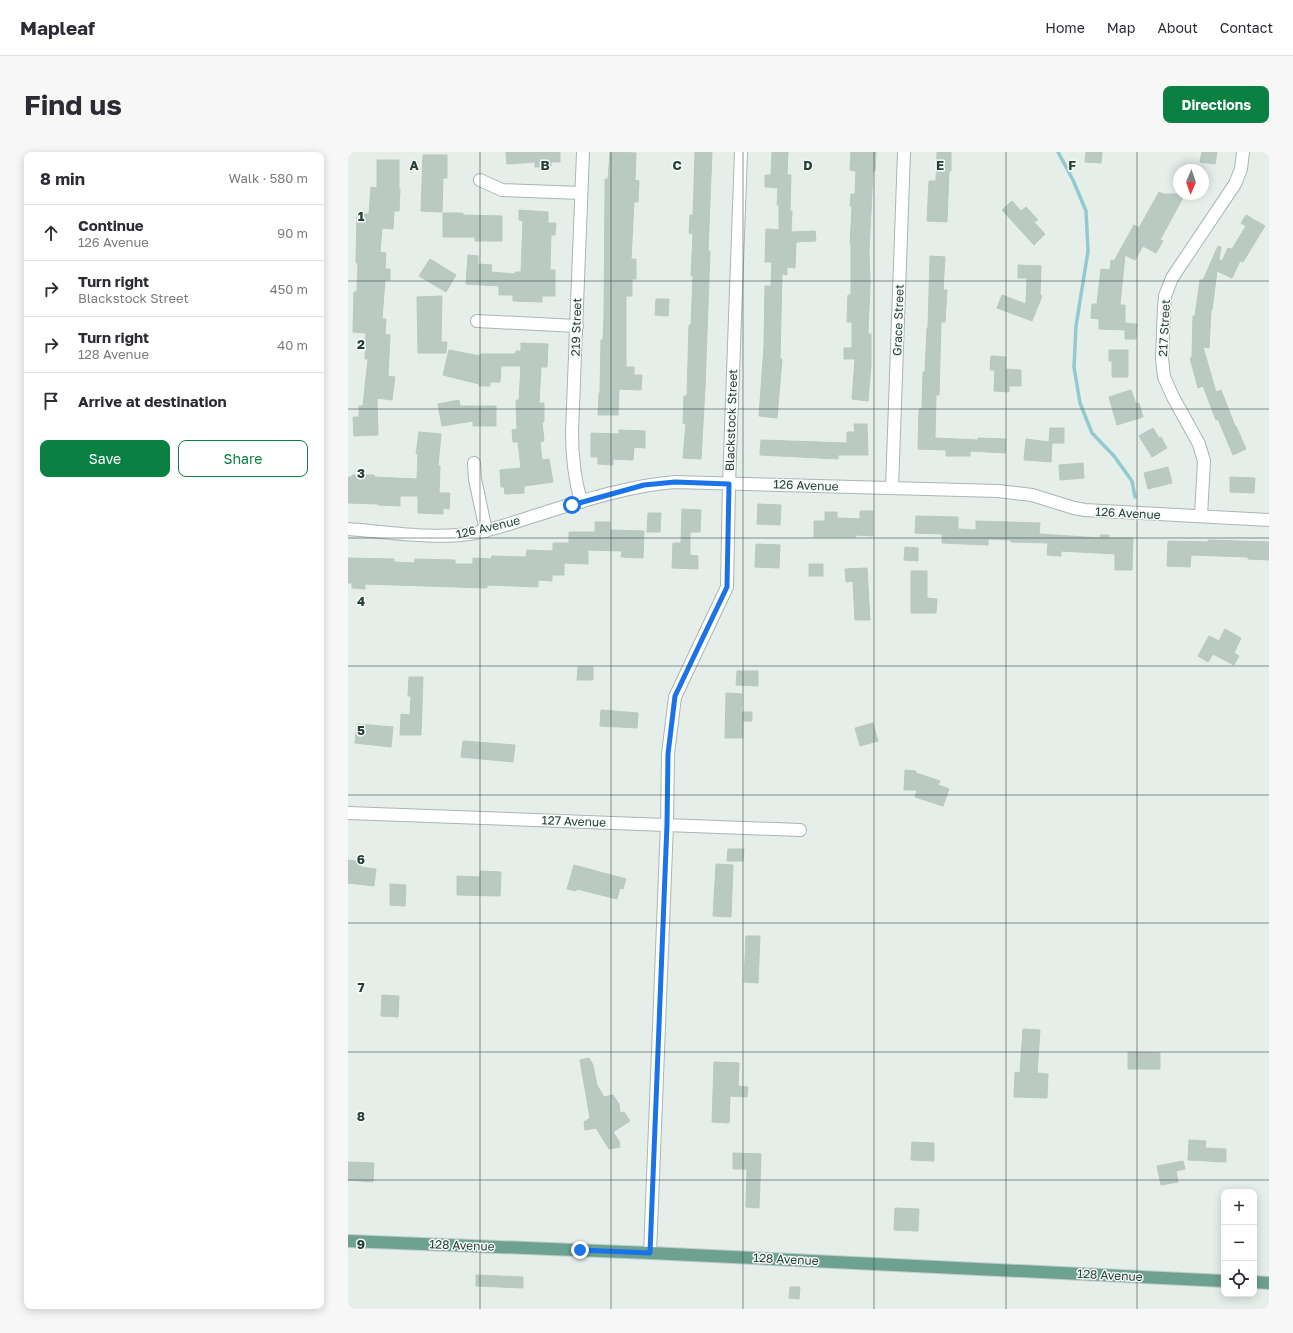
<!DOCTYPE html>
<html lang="en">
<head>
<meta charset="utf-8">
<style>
  body { margin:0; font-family:"Golos Text",sans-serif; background:#f7f7f7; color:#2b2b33 }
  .controls { position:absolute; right:12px; bottom:12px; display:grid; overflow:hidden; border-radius:8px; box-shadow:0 2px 10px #0003 }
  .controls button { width:36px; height:36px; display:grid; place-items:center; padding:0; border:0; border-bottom:1px solid #e1e1e2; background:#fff; color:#2b2b33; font:20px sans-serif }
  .compass { position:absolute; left:825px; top:12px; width:36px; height:36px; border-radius:50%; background:#fff; box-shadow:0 2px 10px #0003; rotate:182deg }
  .stop { position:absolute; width:12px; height:12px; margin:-9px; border:3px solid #1a73e8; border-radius:50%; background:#fff }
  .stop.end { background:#1a73e8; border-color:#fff; box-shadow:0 1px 4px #0008 }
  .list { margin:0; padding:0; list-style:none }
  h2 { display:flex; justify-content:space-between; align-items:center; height:52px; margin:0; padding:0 16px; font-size:17px }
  h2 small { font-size:13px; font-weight:400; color:#7c7c81 }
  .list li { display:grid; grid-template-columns:26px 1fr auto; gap:12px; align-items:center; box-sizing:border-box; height:56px; padding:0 16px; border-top:1px solid #e1e1e2 }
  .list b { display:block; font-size:15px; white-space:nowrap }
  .list p { margin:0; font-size:13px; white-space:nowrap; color:#7c7c81 }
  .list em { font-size:13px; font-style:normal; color:#7c7c81 }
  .actions { display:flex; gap:8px; padding:12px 16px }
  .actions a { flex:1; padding:9px 0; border:1px solid #0b8043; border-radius:8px; text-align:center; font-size:14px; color:#0b8043 }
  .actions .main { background:#0b8043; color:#fff }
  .icon { flex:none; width:22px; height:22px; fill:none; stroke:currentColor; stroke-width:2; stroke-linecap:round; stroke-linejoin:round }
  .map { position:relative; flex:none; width:921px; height:1157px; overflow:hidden; border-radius:8px }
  header { display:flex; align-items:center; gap:24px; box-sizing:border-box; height:56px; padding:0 20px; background:#fff; border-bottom:1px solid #e1e1e2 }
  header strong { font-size:19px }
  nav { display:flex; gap:22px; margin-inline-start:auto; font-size:14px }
  .intro { display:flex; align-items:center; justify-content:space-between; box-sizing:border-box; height:96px; padding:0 24px }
  h1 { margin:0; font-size:28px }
  .button { padding:10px 18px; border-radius:8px; background:#0b8043; color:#fff; font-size:14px; font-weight:700 }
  main { display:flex; gap:24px; padding:0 24px }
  aside { flex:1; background:#fff; border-radius:8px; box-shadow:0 2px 10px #0003 }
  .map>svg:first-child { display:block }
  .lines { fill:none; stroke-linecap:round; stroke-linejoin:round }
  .stream { stroke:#92cad0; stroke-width:3.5 }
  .building { fill:#bbc9c3; stroke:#b9c8c0 }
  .minor-casing { stroke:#a9b6b1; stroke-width:14 }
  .major-casing { stroke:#c2cac7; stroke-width:14 }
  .minor { stroke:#fff; stroke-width:12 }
  .major { stroke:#6da190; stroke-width:12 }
  .route { stroke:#1a73e8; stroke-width:5 }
  .grid { fill:none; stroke:#264037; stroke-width:1; stroke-opacity:0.55 }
  .labels { text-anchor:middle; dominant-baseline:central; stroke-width:3; stroke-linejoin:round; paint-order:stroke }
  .street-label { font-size:12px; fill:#264037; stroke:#f7fbf8 }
  .grid-label { font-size:13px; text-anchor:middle; font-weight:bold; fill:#264037; stroke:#f7fbf8; stroke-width:3; stroke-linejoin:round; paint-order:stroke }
</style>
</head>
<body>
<header>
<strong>Mapleaf</strong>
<nav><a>Home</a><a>Map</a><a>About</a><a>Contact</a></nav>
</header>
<div class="intro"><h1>Find us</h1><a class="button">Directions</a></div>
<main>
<aside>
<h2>8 min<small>Walk · 580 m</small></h2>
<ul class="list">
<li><svg class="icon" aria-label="ahead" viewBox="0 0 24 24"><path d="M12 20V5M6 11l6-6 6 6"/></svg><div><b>Continue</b><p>126 Avenue</p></div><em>90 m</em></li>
<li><svg class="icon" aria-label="right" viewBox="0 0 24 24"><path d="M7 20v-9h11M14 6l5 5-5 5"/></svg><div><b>Turn right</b><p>Blackstock Street</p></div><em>450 m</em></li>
<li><svg class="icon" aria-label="right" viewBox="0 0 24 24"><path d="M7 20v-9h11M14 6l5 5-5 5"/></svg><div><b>Turn right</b><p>128 Avenue</p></div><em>40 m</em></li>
<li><svg class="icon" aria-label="arrive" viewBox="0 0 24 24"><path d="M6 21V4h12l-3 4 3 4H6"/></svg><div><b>Arrive at destination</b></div></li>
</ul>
<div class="actions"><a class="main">Save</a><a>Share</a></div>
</aside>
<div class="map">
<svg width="921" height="1157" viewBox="0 0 921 1157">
  <rect width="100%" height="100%" fill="#e6eeea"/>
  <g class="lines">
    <path class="stream" d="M710 0 725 28 738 59 740 99 728 174 726 215 732 251 744 281 766 304 784 329 787 345"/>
  </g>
  <g class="building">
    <path d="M158 0H212V10H203V15H187V10L159 12Z"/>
    <path d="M262 0 288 1 287 28 291 29 290 50H286L283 107H288V127H284V144H278V215H286V223H294L293 238 271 237 270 263H250L251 241H252L253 188H255L256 164 257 38V27H260Z"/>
    <path d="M347 0H364L360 99H362L357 236 353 307 335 306 338 272 335 271 336 244H339L341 173H343L345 124H343L345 82 341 81 342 63H345Z"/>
    <path d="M424 0H440L439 23H443L442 59H444L443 80 467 79 468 89 448 90 447 116 439 115V123L434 122 432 207H434L429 266 411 264 416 194 417 134H423L424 110H417L418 77 431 78V53H429L430 36 417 35V23H423Z"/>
    <path d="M503 0H528L527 19H525L521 99 522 132 520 182H523V213L520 249 504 247 507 207H496V196H504V170H499L500 143H503V91H502L504 55 502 54 503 42H507L508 19 502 18Z"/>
    <path d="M589 0H603V19H601L599 70 579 69 581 29H588Z"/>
    <path d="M738 0H754L753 11 737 10Z"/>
    <path d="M854 0H869L867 12 852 10Z"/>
    <path d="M75 3H99V26H95L94 60 73 59Z"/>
    <path d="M29 8H51V37H52L51 59H46L45 77 34 76 32 100 38 101 37 117H42V128H37L34 167H38L37 182 42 183 40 224 47 225 44 248 29 246 30 283 6 284 5 265H11V254H15L20 207H17L18 181 5 180 6 140H9L10 111H8L9 62H21L23 35 29 36Z"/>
    <path d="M811 40 815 42H837L812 88 815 89 808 101 795 94 787 108 777 103 772 153H777V178L751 177V167L743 166 744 152H749L753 117 762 118 763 108 766 109 786 73 791 76Z"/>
    <path d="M664 49 673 59 678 55 690 68 686 70 697 82 686 93 654 58Z"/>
    <path d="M171 58 200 60V71H208L207 83H203L202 118H207V144H194V150L165 149V143H151V134L118 132 120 103 130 104V112L144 113 143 120 167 122V120H173L175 69 171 68Z"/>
    <path d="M95 61H115V63L154 64V89H127V85H95Z"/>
    <path d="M898 63 917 74 895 110 892 109 884 126 869 119 864 158 863 157 861 196 855 195 868 240 873 238 887 274H888L898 297 885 303 870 267 868 268 855 234 850 236 842 206H844L845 164H847L852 128H855L870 94 873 95 871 108 874 109 880 96 884 97 898 74 893 71Z"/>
    <path d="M582 104 597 105 595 138H599L597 170H593L591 243H588L587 286 630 288V286L658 287 657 301 622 299V304H598V298L570 297 571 257H574L575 220H577L579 176H580Z"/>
    <path d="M82 107 108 123 98 140 71 124Z"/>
    <path d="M670 113 693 114 692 143 694 144 684 169 649 156 654 143 678 152 679 126H670Z"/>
    <path d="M94 144 93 190H99L98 201H70L69 145Z"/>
    <path d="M308 147H321L320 164 307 163Z"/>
    <path d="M777 171 789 172 788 187H777Z"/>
    <path d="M173 191 200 192 199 215H193L191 251H196V270H194L196 289 192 290 194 308 201 307 205 330 176 334V341L157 342 156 335H153L152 318 173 316 170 290H165L164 278 169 277 168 248H171L173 214H153L152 230H142V234H131V232L95 223 101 198 132 204V202H167L168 199H173Z"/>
    <path d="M761 198H780V225H764V209H761Z"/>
    <path d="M643 204 658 205 657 217 673 218V234H661V240L646 239 647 218H642Z"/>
    <path d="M783 238 788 252 791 251 795 265 769 273 761 245Z"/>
    <path d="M111 248 112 254H148V274H125V269L94 274 90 252Z"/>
    <path d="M506 272H519L520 303H490V307L412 303 413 288 499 291V280H507Z"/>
    <path d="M702 276H716V291H704L703 310 676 308 678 287 701 290Z"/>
    <path d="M805 276 811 286 813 285 819 296 804 305 791 284Z"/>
    <path d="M271 278 297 279V296L286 295 285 308 265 307V313L250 312V305H243V281L271 282Z"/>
    <path d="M71 280 93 282 90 314H92L91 341H102L101 357 95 356V362L70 361V344H52V354L30 353V352L0 351V325H4V323H26V325L69 327 70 302H68Z"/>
    <path d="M735 311 736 326 712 328 711 313Z"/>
    <path d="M820 315 824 331 800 337 796 321Z"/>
    <path d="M882 325 907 326 906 341 882 340Z"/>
    <path d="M410 352 433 353 432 373 409 372Z"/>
    <path d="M334 357 353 358 352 380H342V403L350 404V417L324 416 325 391H333Z"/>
    <path d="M512 359H525V384L508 383V385H466V369H477V360H489V366L512 367Z"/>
    <path d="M300 361H313L312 380H299Z"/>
    <path d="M568 364 610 365V377L628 378V369L692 371 691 382 752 386V383H761V386H785L784 418H767V402L713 399V404L699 403 700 391 663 390V388L640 387V393L594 391V382L567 381Z"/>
    <path d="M247 370H262V378L296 379 295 406 273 405 274 399 240 398V412L216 411V423H204V429L190 428V435L139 433V436L17 432V437L4 436V431H0V406L46 407V410L66 411 67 407 107 408V412H125V406L143 407 144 404 178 405 179 398 205 399V391H221V380H247Z"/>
    <path d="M860 388 921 390V408L900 407V405L843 403 842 415 819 414 820 389 860 390Z"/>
    <path d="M408 392 432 393 431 416 407 415Z"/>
    <path d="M557 395 570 396V409L556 408Z"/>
    <rect x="461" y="412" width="14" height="12"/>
    <path d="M519 416 522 468H507L505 429 498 430 497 417Z"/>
    <path d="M563 419H579V446L589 447 588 461H563Z"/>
    <path d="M877 477 893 486 886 501 891 504 886 513 865 502 860 510 850 504 861 484 871 489Z"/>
    <path d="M230 515H245V528H229Z"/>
    <path d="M389 519H410V534L388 533Z"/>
    <path d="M61 525H75L73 583H52L53 562 62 563 63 544H60Z"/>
    <path d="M378 541 394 542 393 560H404V569H395V586H377Z"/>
    <path d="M253 558 290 561 289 576 252 574Z"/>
    <path d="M525 571 530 589 512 594 507 576Z"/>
    <path d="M9 572 45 575 43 595 7 591Z"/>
    <path d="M115 589 167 593 165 610 113 605Z"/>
    <path d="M557 618 568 619V621L592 629 590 633 601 637 595 654 567 645 569 638H556Z"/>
    <path d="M380 697H396L395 709H379Z"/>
    <path d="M0 708 14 710 13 715 28 717 26 734 0 731Z"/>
    <path d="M368 712 385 713 383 765 365 764Z"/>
    <path d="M226 713 278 727 275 737 272 736 269 747 229 737 228 739 219 737Z"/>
    <path d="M132 719 153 720 152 744 109 743V724L132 725Z"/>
    <path d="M42 732 58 733 57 754 42 753Z"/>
    <path d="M398 784H412L410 831 396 830Z"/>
    <path d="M34 843 51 844 50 865 33 864Z"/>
    <path d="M675 877 692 878 689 921 700 922 699 946 666 945 667 920 672 921Z"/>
    <path d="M780 900 812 901V917H780Z"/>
    <path d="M241 906 245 913 249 933 256 945 265 943 271 952 272 961 276 960 282 969 265 980 271 989 272 995 261 997 248 976 237 978 236 970 242 966 232 908Z"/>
    <path d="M366 910 391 911 390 934 400 935 399 945 382 944 381 971 364 970Z"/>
    <path d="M841 988 858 989 857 996 878 997V1010L840 1008Z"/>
    <path d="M564 990 586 991V1009L563 1008Z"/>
    <path d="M385 1001 413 1002 411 1056 398 1055 399 1017H385Z"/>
    <path d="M835 1009 837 1017 828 1019 830 1030 813 1033 809 1014Z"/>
    <path d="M0 1010 26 1011 25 1030 0 1028Z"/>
    <path d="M547 1056 571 1057 570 1079 546 1078Z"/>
    <path d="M128 1123 175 1125V1136L128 1134Z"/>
    <path d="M442 1135H452L451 1147 441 1146Z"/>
  </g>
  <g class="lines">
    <defs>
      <g id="minor">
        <path d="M132 28 154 38 233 41"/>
        <path d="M129 169 229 174"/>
        <path d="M126 311 127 327 138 379"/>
        <path d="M544 336 556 0"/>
        <path d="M233 350C226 325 224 305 224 280L235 0"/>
        <path d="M853 364 856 309 851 292 825 245 816 225 814 206 816 156 817 144 824 126 887 32 893 17 895 0"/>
        <path d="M0 377C40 380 88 388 127 381 148 377 168 370 189 363 234 349 279 334 327 330L650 339 684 343 726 356 737 358 921 368"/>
        <path d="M0 661 452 678"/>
        <path d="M302 1101 319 672 320 602 327 545 379 435 381 332 393 0"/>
      </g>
      <g id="major">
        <path d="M0 1089 302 1101 876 1129"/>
        <path d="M906 1130 921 1131"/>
      </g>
    </defs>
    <use href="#minor" class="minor-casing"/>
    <use href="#major" class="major-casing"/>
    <use href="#minor" class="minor"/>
    <use href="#major" class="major"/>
  </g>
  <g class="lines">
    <path class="route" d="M224 353 296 333 327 330 381 332 379 435 327 544 320 602 319 672 302 1101 232 1098"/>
  </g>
  <path class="grid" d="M132 0V1157M263 0V1157M395 0V1157M526 0V1157M658 0V1157M789 0V1157M0 129H921M0 257H921M0 386H921M0 514H921M0 643H921M0 771H921M0 900H921M0 1028H921"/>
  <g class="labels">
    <g class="street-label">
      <text transform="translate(550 168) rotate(-88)">Grace Street</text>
      <text transform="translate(228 175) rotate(-88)">219 Street</text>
      <text transform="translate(816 176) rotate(-87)">217 Street</text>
      <text transform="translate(383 268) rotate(-88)">Blackstock Street</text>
      <text transform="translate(458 333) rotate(2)">126 Avenue</text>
      <text transform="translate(780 361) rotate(3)">126 Avenue</text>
      <text transform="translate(140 375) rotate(-13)">126 Avenue</text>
      <text transform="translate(226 669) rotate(2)">127 Avenue</text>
      <text transform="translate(114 1093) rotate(2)">128 Avenue</text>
      <text transform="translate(438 1107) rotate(3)">128 Avenue</text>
      <text transform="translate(762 1123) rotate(3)">128 Avenue</text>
    </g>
  </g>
  <g class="grid-label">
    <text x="66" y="18">A</text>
    <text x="197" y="18">B</text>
    <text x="329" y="18">C</text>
    <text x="460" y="18">D</text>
    <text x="592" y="18">E</text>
    <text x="724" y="18">F</text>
    <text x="13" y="69">1</text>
    <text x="13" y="197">2</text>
    <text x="13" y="326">3</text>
    <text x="13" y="454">4</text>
    <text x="13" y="583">5</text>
    <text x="13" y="712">6</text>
    <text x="13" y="840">7</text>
    <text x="13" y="969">8</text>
    <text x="13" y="1097">9</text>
  </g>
</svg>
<div class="controls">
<button>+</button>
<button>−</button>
<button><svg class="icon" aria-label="locate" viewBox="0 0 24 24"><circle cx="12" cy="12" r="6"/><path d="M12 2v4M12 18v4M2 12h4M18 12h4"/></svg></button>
</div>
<svg class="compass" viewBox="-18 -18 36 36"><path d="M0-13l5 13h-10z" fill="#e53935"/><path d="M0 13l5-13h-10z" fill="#7c7c81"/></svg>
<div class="stop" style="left:224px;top:353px"></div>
<div class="stop end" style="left:232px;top:1098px"></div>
</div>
</main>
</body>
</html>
